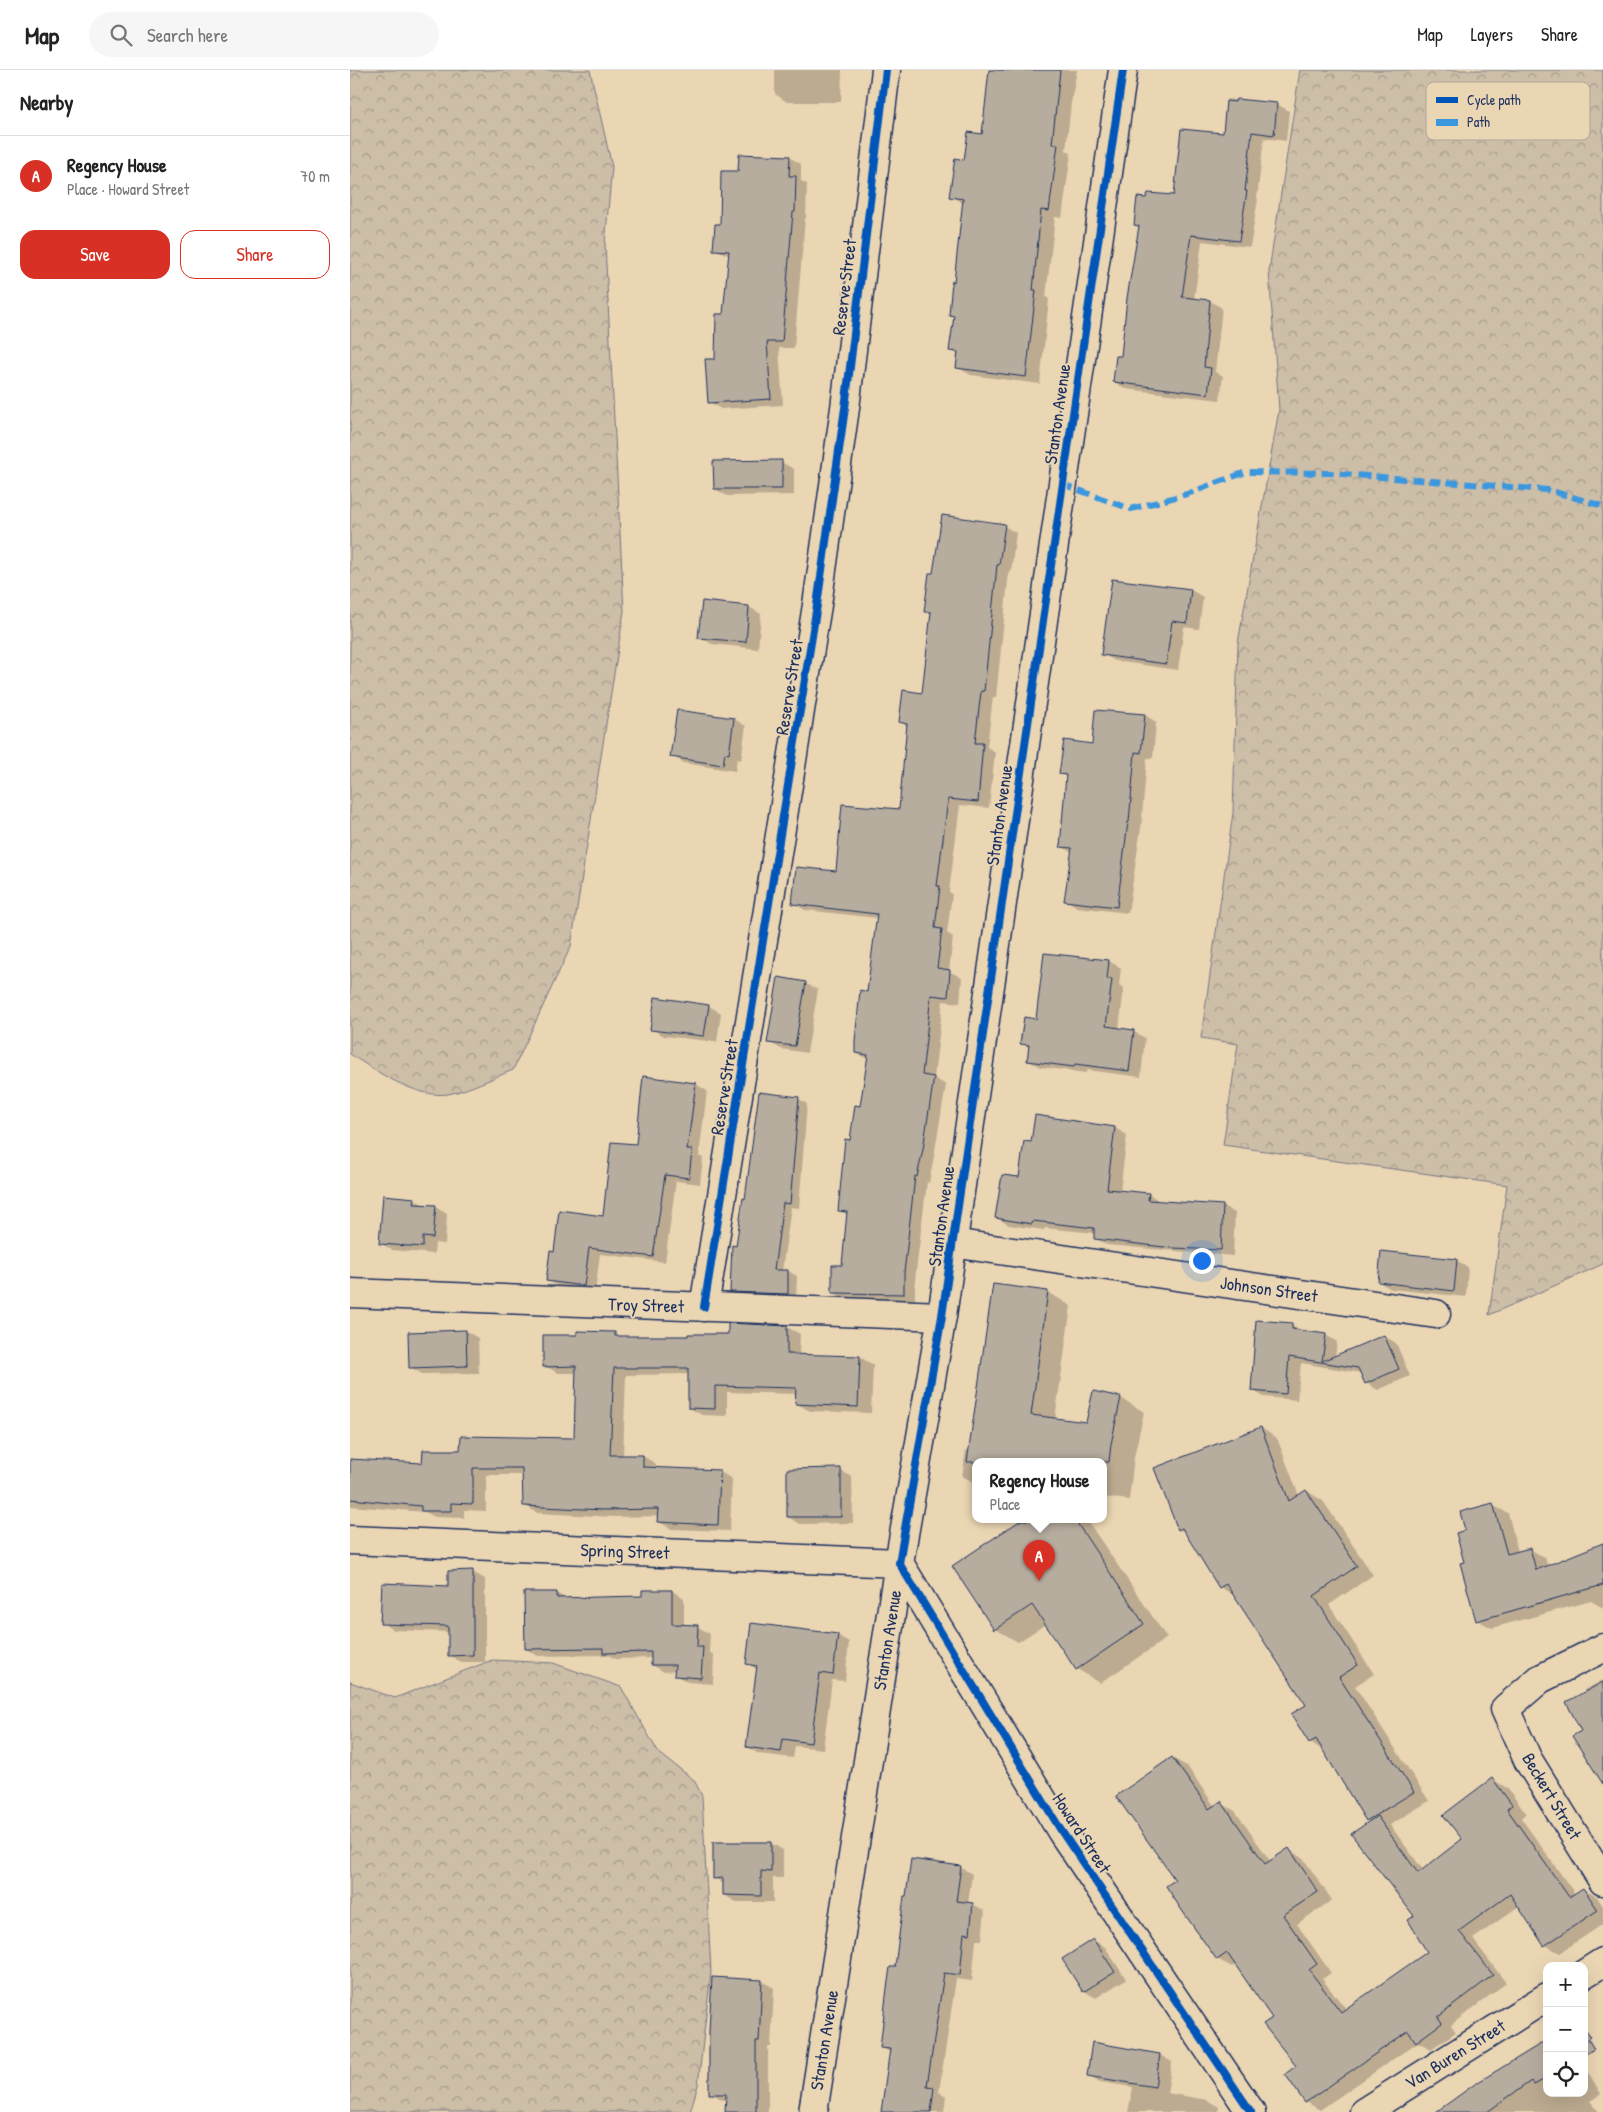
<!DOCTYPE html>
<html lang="en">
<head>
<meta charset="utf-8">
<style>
  body { margin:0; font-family:"Patrick Hand",sans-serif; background:#f6f6f6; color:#222 }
  .controls { position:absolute; right:15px; bottom:15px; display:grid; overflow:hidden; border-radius:10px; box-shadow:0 5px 20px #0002 }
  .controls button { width:45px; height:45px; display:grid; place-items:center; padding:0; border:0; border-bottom:1px solid #e0e0e0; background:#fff; color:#222; font:25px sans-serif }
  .you { position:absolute; left:851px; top:1190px; width:18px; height:18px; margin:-12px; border:4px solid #fff; border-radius:50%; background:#1a73e8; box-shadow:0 0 0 8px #1a73e833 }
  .badge { display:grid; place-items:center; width:32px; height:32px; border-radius:50%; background:#d93025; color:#fff; font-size:16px; font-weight:700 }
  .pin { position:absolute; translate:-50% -41px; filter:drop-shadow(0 1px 2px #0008) }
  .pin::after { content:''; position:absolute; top:26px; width:18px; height:15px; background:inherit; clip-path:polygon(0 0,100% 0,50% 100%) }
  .popup { position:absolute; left:622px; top:1388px; width:135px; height:65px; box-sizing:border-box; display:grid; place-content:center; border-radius:10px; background:#fff; filter:drop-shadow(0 1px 4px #0005); font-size:16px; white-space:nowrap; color:#767676 }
  .popup b { font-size:19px; color:#222 }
  .popup::after { content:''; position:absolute; left:50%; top:100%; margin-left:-10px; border:10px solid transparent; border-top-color:#fff }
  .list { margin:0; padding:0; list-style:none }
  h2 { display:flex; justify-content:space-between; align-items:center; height:65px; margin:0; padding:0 20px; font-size:21px }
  h2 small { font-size:16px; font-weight:400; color:#767676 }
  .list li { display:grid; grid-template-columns:32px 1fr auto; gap:15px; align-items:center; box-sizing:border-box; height:80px; padding:0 20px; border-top:1px solid #e0e0e0 }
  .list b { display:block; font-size:19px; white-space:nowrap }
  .list p { margin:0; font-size:16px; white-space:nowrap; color:#767676 }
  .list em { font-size:16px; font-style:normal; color:#767676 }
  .actions { display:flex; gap:10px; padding:15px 20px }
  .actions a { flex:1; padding:11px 0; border:1px solid #d93025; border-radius:15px; text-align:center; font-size:18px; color:#d93025 }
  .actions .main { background:#d93025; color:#fff }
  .icon { flex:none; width:28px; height:28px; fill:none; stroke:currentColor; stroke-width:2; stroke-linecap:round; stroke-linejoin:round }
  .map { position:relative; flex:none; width:1253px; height:2042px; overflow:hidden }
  header { display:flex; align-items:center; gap:30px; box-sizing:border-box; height:70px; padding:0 25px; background:#fff; border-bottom:1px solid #e0e0e0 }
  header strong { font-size:24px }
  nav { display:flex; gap:28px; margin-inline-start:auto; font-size:18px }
  .search { width:350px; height:45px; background:#f6f6f6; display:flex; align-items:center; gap:12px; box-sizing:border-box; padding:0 18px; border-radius:28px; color:#767676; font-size:19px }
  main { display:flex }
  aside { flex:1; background:#fff }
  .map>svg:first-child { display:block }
  .forest { fill:url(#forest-crowns); stroke:#747683 }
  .shadow { fill:#0003 }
  .building { fill:#b7ad9f; stroke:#1b2f5e }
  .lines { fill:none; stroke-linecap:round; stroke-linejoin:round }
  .minor-casing { stroke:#1b2f5e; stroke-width:31 }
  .tertiary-casing { stroke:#1b2f5e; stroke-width:31 }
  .minor { stroke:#ebd6b4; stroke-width:28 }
  .tertiary { stroke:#ebd6b4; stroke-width:28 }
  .quiet { stroke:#3a97de; stroke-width:6; stroke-dasharray:12 6; stroke-linecap:butt }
  .cycleway-casing { stroke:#ebd6b4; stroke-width:11 }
  .cycleway { stroke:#0057b8; stroke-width:8 }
  .labels { text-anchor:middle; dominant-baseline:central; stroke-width:4; stroke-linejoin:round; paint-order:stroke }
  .street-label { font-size:18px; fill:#1b2f5e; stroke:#ebd6b4 }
  .key { fill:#ebd6b4; stroke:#ada49a; stroke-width:1 }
  .key-label { font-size:14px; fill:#1b2f5e }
</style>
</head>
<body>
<header>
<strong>Map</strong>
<div class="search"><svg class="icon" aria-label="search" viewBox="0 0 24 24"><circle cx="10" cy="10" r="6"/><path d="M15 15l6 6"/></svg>Search here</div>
<nav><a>Map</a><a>Layers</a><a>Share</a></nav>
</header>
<main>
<aside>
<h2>Nearby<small></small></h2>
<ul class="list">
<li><span class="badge">A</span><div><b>Regency House</b><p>Place · Howard Street</p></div><em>70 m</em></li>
</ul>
<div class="actions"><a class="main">Save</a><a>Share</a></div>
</aside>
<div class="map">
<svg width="1253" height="2042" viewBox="0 0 1253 2042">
  <defs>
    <pattern id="forest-crowns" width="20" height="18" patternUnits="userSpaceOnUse" patternTransform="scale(1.25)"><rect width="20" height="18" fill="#cdbea8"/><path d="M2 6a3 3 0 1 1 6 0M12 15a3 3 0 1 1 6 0" fill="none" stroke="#a69b8c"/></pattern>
  </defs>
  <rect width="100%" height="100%" fill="#ebd6b4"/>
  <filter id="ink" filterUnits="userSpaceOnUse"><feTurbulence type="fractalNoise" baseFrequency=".02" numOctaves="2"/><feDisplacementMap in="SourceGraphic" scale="10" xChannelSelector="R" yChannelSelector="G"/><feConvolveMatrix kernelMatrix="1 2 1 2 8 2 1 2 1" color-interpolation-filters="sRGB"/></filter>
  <g filter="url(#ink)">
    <g class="forest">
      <path d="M0 0H240L262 97 255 174 274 541 221 876 163 1000C145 1007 116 1021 98 1024 67 1029 24 1000 0 984Z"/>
      <path d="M950 0H1253V1194L1139 1245 1157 1115 873 1075 888 974 851 968 883 743 888 573 929 340 919 201Z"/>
      <path d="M142 1590 203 1593 271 1617 308 1682 344 1710 352 1726 361 1902 348 2015 340 2042H0V1612L45 1628Z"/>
    </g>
    <g class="shadow">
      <path d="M425 0H492L491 32H437L425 24Z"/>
      <path d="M640 0H727L721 33 716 80 721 83 712 148 705 147 696 227 699 229 690 314 621 305 608 298 609 285 600 280 604 247 600 244 606 213 614 134 601 126 615 91 633 65Z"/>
      <path d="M877 29 927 34 939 41 936 71 914 68 907 128 908 129 900 177 852 171 844 230 860 231 872 238 865 302 873 306 870 330 776 319 764 312 772 288 790 157 785 155 797 130 825 127 874 64Z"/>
      <path d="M439 87 451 94V111L457 114 456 148H455L444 278H429L433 335 371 339 359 332 374 246 380 186 364 179 390 102Z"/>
      <path d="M431 392 444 399V425L377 426 365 419Z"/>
      <path d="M654 456 666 463 661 502 659 501 646 627H643L637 677 645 682 639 738 610 735 599 822 602 824 597 863 603 867 599 901 612 908 610 933 593 931 584 1008 596 1015 584 1086 579 1113 577 1112 565 1210V1230L495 1229 483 1222 493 1197 498 1145 489 1140 501 1071 511 1037 518 989 506 983 518 923 528 848 455 840 443 833 487 803 550 741 558 656 550 652 573 624 582 544 576 541 584 504Z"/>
      <path d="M763 510 841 520 853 527 849 559 834 557 828 600 765 591 753 584Z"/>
      <path d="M353 533 399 537 411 544 408 579 362 574 350 567Z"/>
      <path d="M328 641 384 649 396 656 391 690 387 689 385 701 334 693 322 686Z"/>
      <path d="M795 645 806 652 803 688H797L791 758 778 843 727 837 716 830 722 783 711 776 717 707 710 704 743 676Z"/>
      <path d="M695 885 759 891 771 898 769 915 774 918 769 959 783 961 795 968 791 1007 737 1000 736 1003 690 997 678 990 680 978 672 973 687 950Z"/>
      <path d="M455 913 468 920 457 983 431 979 419 972Z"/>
      <path d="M359 936 371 943 367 972 314 966 302 959Z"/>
      <path d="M346 1014 357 1021 349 1086 353 1088 350 1114 326 1111 315 1192 250 1184 245 1222 209 1217 197 1210 205 1183 254 1147 287 1076Z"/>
      <path d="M449 1029 457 1034 449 1138 441 1137 432 1201H438L447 1206 446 1229 390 1226 381 1221 396 1130Z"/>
      <path d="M765 1058 777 1065 770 1121 799 1124 811 1132 873 1136 885 1143 883 1186 757 1175 745 1168V1163L695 1158 694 1160 659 1155 647 1148 670 1109 682 1073Z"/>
      <path d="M64 1129 76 1136 85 1137 97 1144 95 1174 85 1173 84 1184 42 1180 30 1173Z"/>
      <path d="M1106 1190 1118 1197 1116 1227 1041 1219 1029 1212Z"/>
      <path d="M644 1216 698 1222 721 1236 705 1349 737 1354 744 1323 771 1328 794 1342 784 1387 779 1430 753 1427V1392H625V1420V1413L612 1406 616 1380 620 1381Z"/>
      <path d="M942 1255 953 1261 976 1265 987 1272 985 1287 1034 1266 1046 1273 1060 1306 1028 1320 1016 1313 1011 1303 951 1293 947 1330 914 1327 902 1320Z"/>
      <path d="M437 1257 450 1264 449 1285 510 1287 523 1295 521 1343 460 1341 447 1334V1324L377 1322V1346L352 1345 339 1338V1304L276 1305 273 1386H293L306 1394V1399L369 1401 382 1409 380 1461 321 1459 308 1451 309 1446 267 1447 187 1443 174 1435V1405H136V1441L114 1440V1448L85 1447 75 1442 0 1436V1390L74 1394 112 1382 225 1369 227 1303H208L195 1296 228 1266 265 1263 271 1267H339L379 1265Z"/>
      <path d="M116 1261 128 1268 129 1303 72 1304 60 1297Z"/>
      <path d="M911 1358 927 1368 949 1426 957 1421 973 1431 1023 1505 979 1535 1024 1604 1005 1616 1079 1731 1040 1755 1073 1800 1114 1770 1142 1709 1157 1718 1176 1743 1171 1748 1225 1824 1233 1819 1247 1827 1253 1836V1854L1210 1883 1195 1875 1169 1836 1123 1869 1156 1913 1101 1955 1106 1962 1081 1979 1068 1972 970 2040 956 2032 947 1996 923 1948 887 1894 882 1897 867 1889 827 1810 822 1688 837 1696 865 1737 871 1733 885 1741 921 1792 939 1780 953 1788 982 1830 947 1854 981 1903 972 1909 997 1940 1078 1882 1066 1847 1020 1752 1017 1750 974 1681 960 1672 957 1635 885 1526 870 1517 837 1464 829 1459Z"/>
      <path d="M490 1400 502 1407 503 1453 450 1454 438 1447Z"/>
      <path d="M1142 1435 1158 1443 1168 1482 1180 1479 1195 1488 1198 1497 1253 1474V1538L1241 1531 1142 1558 1127 1550 1116 1493 1117 1461Z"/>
      <path d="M674 1450H737L817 1568 750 1613 727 1599 696 1554 668 1572 645 1559 604 1497Z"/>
      <path d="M123 1502 135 1509V1592H111L99 1585V1562L44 1560 32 1553Z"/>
      <path d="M322 1521 334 1528V1556L348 1557 360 1564 359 1582 364 1585 363 1614 338 1612 325 1605 326 1601 314 1602 302 1595V1588L266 1589 258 1585 188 1586 176 1579 207 1523 216 1529 294 1527Z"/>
      <path d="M487 1565 499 1572 495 1611 482 1610 473 1679 445 1676 443 1688 409 1684 397 1677 408 1600 398 1594Z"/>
      <path d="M1253 1610V1712L1223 1666 1233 1661 1236 1623 1234 1620Z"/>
      <path d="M421 1773 433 1780V1808H423V1832H386L374 1825V1814L364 1808Z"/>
      <path d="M610 1797 622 1804 618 1834H623L635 1841 632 1870H626L622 1911 606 1909 589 2022 596 2026 594 2042H532L541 1983 531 1977 546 1899Z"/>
      <path d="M743 1870 755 1877 776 1909 746 1928 734 1921Z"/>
      <path d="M363 1909 412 1911 424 1918 421 1977H418V2042H376L377 2030H373L361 2023Z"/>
      <path d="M1197 1971V2023H1234V1995L1251 2024 1240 2031 1249 2042H1088Z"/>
      <path d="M810 1985 822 1992 817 2023 857 2030 869 2037 868 2042H778L783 2017 750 2012 738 2005Z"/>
    </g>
    <g class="building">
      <path d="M639 0H710L702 74H708L699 141 691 140 683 220H686L676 307 606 298 608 282 599 281 604 246 599 245 602 211 604 212 613 129 599 127 605 88 614 90 618 62 632 64Z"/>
      <path d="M886 29 927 33 924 65 902 62 895 121H897L889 171 841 165 832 227 860 230 854 297 861 298 858 324 763 312 766 286H771L777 228 789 156 784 155 787 127 796 128 798 123 824 125 831 59 873 63 876 31 885 32Z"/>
      <path d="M389 84 440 86 439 106H446L445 142H443L432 272H417L421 329 358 333 355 289H365L366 244H373L379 181 363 180 365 154H370L371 101H388Z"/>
      <path d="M432 390V419H364L363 391Z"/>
      <path d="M592 445 655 454 649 495H647L634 621H631L625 673H633L628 732 598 729 587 816H590L585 858 592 859 587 898 600 900 598 927 581 925 572 1005 584 1007 573 1079 567 1107 565 1106 554 1203V1224L482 1223V1195H492L497 1142 488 1141 495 1069 500 1070 505 1035 510 1036 518 985 505 983V971L510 920 517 922 527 844 442 834 446 797 486 801 492 734 549 739 557 654 549 652 553 620 572 623 581 542H574L579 503H583Z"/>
      <path d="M762 509 841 519 837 553 822 551 816 594 751 585Z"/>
      <path d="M352 531 399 536 396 572 348 568Z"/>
      <path d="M327 640 384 648 379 684 375 683 373 695 320 687Z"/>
      <path d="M745 640 795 644 791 683 785 682 779 752H778L767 837 714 831 722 778 710 777 716 705 709 704 714 670 742 674Z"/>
      <path d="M694 883 759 890 757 909H762L756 956 784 960 779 1001 725 994 724 997 677 991 679 975 670 974 674 947 686 949Z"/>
      <path d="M428 907 456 912 445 976 417 973Z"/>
      <path d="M305 927 359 935 354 966 300 960Z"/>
      <path d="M293 1006 346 1013 337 1080H342L339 1108 315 1105 303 1187 239 1178 234 1216 196 1211 200 1181 204 1182 209 1140 253 1146 261 1072 286 1074Z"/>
      <path d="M409 1022 449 1027 440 1134 433 1133 424 1200H438V1224L380 1222 382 1175 386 1176 393 1128 395 1129Z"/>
      <path d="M685 1045 765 1057 757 1119 799 1123 798 1130 873 1135 871 1180 823 1178 744 1169V1158L683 1151 682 1154 645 1148 652 1105 669 1107 674 1071 681 1072Z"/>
      <path d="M33 1125 65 1128 64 1134 86 1135 83 1168 73 1167V1177L29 1174Z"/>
      <path d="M1031 1181 1107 1189 1104 1221 1028 1212Z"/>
      <path d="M643 1214 698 1221 681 1345 736 1352 743 1321 771 1327 761 1374 759 1392H617Z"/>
      <path d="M906 1250 942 1253V1259L976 1264 972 1291 1034 1265 1049 1299 1015 1314 1008 1298 939 1287 936 1324 901 1321Z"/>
      <path d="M378 1253 437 1256V1284L510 1286 508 1337 445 1334 446 1318 365 1316V1339L338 1338V1298H264L260 1385H293V1397L370 1400 368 1455 307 1452 308 1439 253 1440 173 1436 172 1398H123V1434L101 1433V1441H71V1436L0 1429V1389L72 1393 73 1380H110L111 1366 224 1368 226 1296 193 1297V1265H227V1261L265 1262V1266H338V1264H378Z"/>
      <path d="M116 1260 117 1296 59 1298 58 1262Z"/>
      <path d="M911 1357 939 1431 956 1420 1007 1496 964 1526 1008 1595 989 1607 1064 1722 1016 1751 966 1669 959 1673 941 1644 956 1635 876 1514 869 1518 832 1458 828 1460 804 1398Z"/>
      <path d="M491 1398V1447H437V1399Z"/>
      <path d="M1143 1433 1157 1484 1180 1478 1186 1500 1253 1473V1515L1126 1551 1110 1493 1114 1492 1106 1463 1115 1460 1110 1442Z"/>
      <path d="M671 1450H725L794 1554 726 1600 682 1535 644 1560 602 1496Z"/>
      <path d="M123 1500V1585L98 1586V1556L30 1554 32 1513 98 1516V1501Z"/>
      <path d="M292 1520H322V1554L348 1555 347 1577H353L351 1608 324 1606 325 1595H301V1582L253 1583V1578L175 1579 174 1522H207V1528L292 1526Z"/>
      <path d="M401 1553 488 1564 483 1605 470 1603 461 1673 433 1669 431 1682 396 1677 407 1596 396 1594Z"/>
      <path d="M1253 1612V1714L1222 1666 1231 1661 1216 1632Z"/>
      <path d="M822 1687 859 1739 871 1731 915 1794 939 1778 968 1822 933 1845 967 1894 959 1900 991 1942 1077 1882 1058 1850 1064 1846 1001 1764 1027 1746 1068 1803 1112 1769 1093 1745 1142 1708 1162 1735 1157 1739 1219 1827 1233 1818 1248 1840 1194 1876 1160 1824 1109 1861 1143 1905 1088 1947 1092 1953 1066 1972 1058 1961 955 2033 935 2004 946 1996 913 1954 922 1948 877 1883 867 1890 831 1839 816 1816 825 1810 766 1726Z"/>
      <path d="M363 1772H421V1802L411 1801V1826L373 1825V1808L363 1809Z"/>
      <path d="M561 1789 611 1796 606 1831 623 1833 620 1864 614 1863 610 1905 594 1903 577 2016 584 2017 581 2042H531L540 1979 530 1978 536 1926 540 1897H545L554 1826H556Z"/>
      <path d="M743 1869 765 1902 733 1922 712 1889Z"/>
      <path d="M362 1907 412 1910 409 1971H406V2042H375L376 2024H359V1961Z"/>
      <path d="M1234 1957 1241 1967 1238 1969 1244 1979 1234 1985Z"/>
      <path d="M1197 1970V2008L1184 2015 1181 2011 1137 2042H1086L1125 2014Z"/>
      <path d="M742 1972 810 1984 805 2017 737 2006Z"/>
    </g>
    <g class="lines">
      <defs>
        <g id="minor">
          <path d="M602 1173 1086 1244"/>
          <path d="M0 1223 592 1246"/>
          <path d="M354 1237 467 535 495 338 536 0"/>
          <path d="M0 1470 549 1493 463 2042"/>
          <path d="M1253 1578 1190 1609 1155 1639 1178 1690 1253 1811"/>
          <path d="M1234 1904 1253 1892"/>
          <path d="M1014 2042 1197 1927"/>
        </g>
        <path id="tertiary" d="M773 0 592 1246 549 1493 712 1762 901 2042"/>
      </defs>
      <use href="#minor" class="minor-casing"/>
      <use href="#tertiary" class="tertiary-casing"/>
      <use href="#minor" class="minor"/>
      <use href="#tertiary" class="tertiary"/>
      <path class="quiet" d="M712 414 781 439 837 424 896 402 979 403 1198 420 1253 436"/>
      <defs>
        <g id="cycleway">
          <path d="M773 0 592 1246 549 1493 712 1762 901 2042"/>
          <path d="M354 1237 467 535 495 338 536 0"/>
        </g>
      </defs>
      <use href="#cycleway" class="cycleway-casing"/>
      <use href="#cycleway" class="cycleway"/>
    </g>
  </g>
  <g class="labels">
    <g class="street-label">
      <text transform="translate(494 217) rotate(-83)">Reserve Street</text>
      <text transform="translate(707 344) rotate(-82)">Stanton Avenue</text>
      <text transform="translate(439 617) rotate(-81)">Reserve Street</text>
      <text transform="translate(649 745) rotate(-82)">Stanton Avenue</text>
      <text transform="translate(374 1017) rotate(-81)">Reserve Street</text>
      <text transform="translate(591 1146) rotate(-82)">Stanton Avenue</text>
      <text transform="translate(919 1219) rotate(8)">Johnson Street</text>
      <text transform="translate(296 1235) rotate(2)">Troy Street</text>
      <text transform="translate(275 1481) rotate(2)">Spring Street</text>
      <text transform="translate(537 1570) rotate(-81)">Stanton Avenue</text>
      <text transform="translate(1202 1726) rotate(59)">Beckert Street</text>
      <text transform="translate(732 1763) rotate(57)">Howard Street</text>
      <text transform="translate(474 1970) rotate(-81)">Stanton Avenue</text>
      <text transform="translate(1105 1984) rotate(-32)">Van Buren Street</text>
    </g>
  </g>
  <rect x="1076" y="12" width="164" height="58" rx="8" class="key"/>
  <rect x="1086" y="27" width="22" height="6" fill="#0057b8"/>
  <rect x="1086" y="49" width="22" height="7" fill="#3a97de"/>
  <g class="key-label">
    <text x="1117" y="35">Cycle path</text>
    <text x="1117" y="57">Path</text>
  </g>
</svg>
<div class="controls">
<button>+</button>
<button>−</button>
<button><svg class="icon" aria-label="locate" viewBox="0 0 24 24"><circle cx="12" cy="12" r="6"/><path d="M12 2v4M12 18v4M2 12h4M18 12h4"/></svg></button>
</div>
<div class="you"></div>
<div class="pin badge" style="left:689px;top:1511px">A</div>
<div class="popup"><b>Regency House</b>Place</div>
</div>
</main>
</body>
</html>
